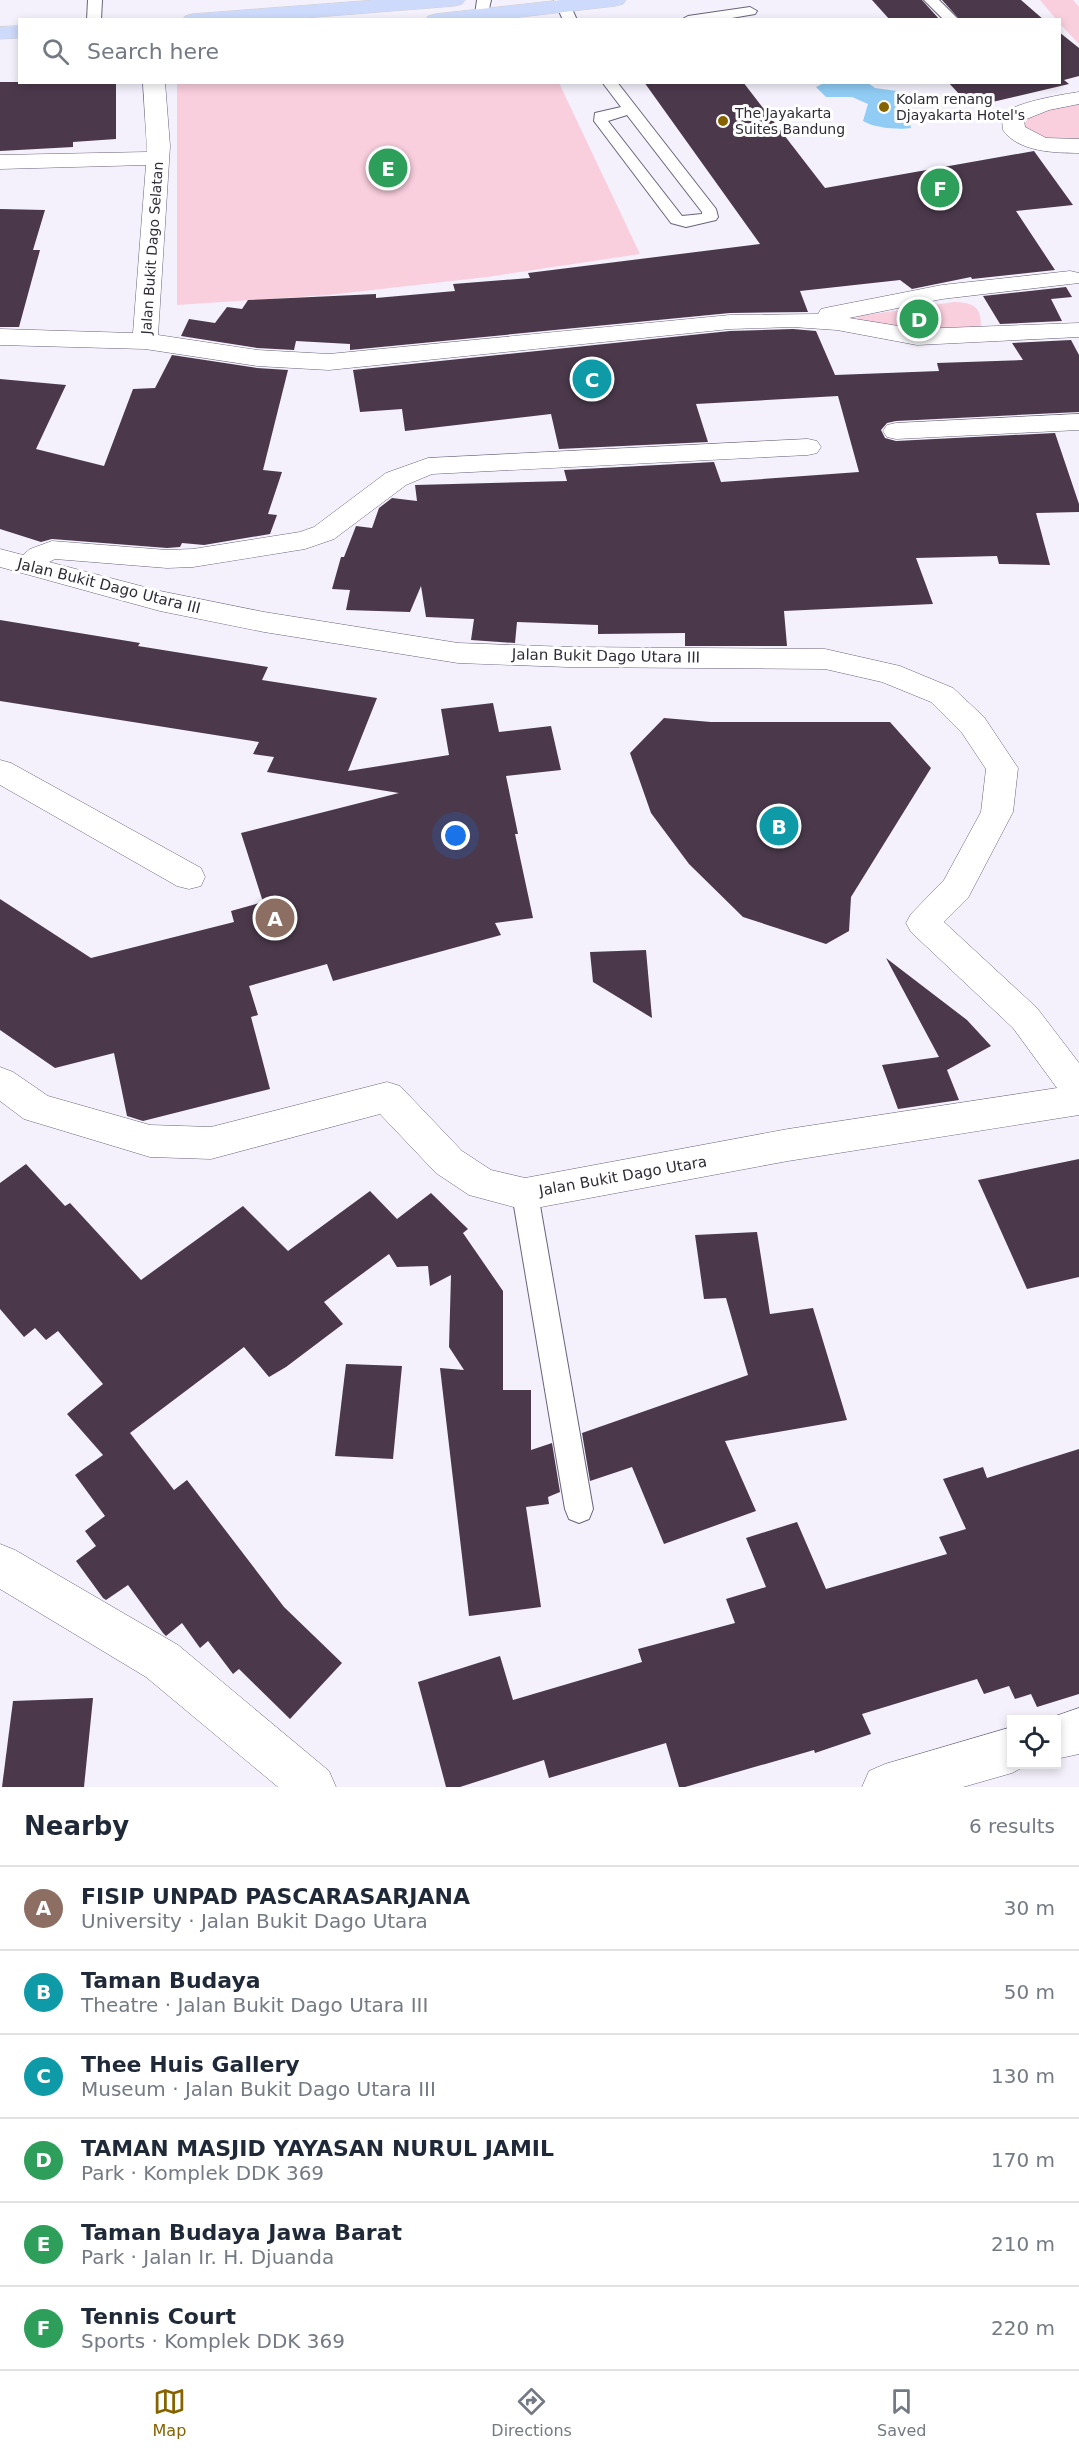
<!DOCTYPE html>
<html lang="en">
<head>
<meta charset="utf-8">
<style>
  body { margin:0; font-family:"DejaVu Sans",sans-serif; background:#f2f2f3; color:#1f2937 }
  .controls { position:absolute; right:18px; bottom:18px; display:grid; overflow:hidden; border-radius:0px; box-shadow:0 3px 9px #0003 }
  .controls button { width:54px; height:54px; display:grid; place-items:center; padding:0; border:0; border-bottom:2px solid #e0e1e3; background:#fff; color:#1f2937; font:30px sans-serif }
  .you { position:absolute; left:456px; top:836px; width:21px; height:21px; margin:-15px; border:4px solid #fff; border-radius:50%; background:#1a73e8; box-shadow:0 0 0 9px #1a73e833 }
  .badge { display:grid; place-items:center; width:39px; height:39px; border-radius:50%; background:#876300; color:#fff; font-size:20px; font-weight:700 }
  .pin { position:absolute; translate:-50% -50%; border:3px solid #fff; box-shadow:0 2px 6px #0006 }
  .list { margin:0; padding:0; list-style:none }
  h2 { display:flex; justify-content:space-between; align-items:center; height:78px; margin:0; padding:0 24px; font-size:26px }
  h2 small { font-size:20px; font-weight:400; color:#747a83 }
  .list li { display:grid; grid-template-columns:39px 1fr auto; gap:18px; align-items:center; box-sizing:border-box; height:84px; padding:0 24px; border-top:2px solid #e0e1e3 }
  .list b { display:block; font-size:22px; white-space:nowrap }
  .list p { margin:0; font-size:20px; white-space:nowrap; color:#747a83 }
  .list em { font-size:20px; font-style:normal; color:#747a83 }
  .icon { flex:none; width:33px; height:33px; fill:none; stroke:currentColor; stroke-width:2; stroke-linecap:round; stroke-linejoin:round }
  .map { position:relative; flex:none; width:1079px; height:1787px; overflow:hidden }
  .search { position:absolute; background:#fff; box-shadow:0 3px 9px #0003; left:18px; right:18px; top:18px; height:66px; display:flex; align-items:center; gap:15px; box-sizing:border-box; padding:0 21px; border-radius:0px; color:#747a83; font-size:22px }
  .sheet { height:582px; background:#fff }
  nav { display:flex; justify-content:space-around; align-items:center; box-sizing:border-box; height:84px; border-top:2px solid #e0e1e3; background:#fff; font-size:16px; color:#747a83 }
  nav a { display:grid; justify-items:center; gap:3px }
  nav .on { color:#876300 }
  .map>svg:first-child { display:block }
  .green { fill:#f9cedd }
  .water { fill:#90ccf4 }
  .building { fill:#4b394b }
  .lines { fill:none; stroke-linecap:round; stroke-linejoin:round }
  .lane-casing { stroke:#69637b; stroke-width:2 }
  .street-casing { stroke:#69637b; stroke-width:1 }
  .primary-casing { stroke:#d1d1d3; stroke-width:1 }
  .lane { fill:#fff; fill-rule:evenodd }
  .street { fill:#fff; fill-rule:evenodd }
  .primary { fill:#cedafb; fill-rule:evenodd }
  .poi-dot { fill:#876300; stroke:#fff; stroke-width:2 }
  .labels { text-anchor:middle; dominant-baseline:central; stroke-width:6; stroke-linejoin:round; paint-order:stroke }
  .far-poi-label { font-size:14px; fill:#2f2c37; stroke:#fff; text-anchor:start }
  .far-street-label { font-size:14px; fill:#2f2c37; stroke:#fff }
  .street-label { font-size:15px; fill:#2f2c37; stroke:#fff }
</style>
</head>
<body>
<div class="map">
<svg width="1079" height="1787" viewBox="0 0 1079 1787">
  <rect width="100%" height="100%" fill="#f4f1fc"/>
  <g class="green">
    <path d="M1040 0H1073L1079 7V44L1060 24V20L1056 19Z"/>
    <path d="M177 83H559L640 254 487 277 328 295 177 305Z"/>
    <path d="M1079 102V140L1055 142 1030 135 1021 121 1041 109Z"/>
    <path d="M954 302C977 303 981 308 981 330L910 331 853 321 860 316Z"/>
  </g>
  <path class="water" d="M824 83H868L875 88 897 91 904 99 898 101 901 110 917 114 916 117 910 123 911 128C899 130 874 128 863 121L868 104 852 97H826L816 87Z"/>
  <g class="building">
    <path d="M872 0H922L940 20H890Z"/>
    <path d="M942 0H1021L1044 20H960Z"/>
    <path d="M1059 32 1079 48V76L1064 80 1069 84 971 107 948 82H1059Z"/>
    <path d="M0 82H116V139L73 142V147L0 151Z"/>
    <path d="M644 82H743L825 188 1034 151 1073 205 1016 211 1055 270 972 279 971 277 912 289 900 280 800 291 808 312 730 313 350 350V344L296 341 294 350 257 348 181 336 189 319 215 323 227 307 242 309 248 300 376 294V298L455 291 453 284 530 278 528 273 760 244Z"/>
    <path d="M0 209 45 210 33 250H40L19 327H0Z"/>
    <path d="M1066 287 1072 297 1051 299 1062 321 1000 324 983 296Z"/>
    <path d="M793 329 816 331 835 375 939 371 937 363 1023 360 1012 343 1071 340 1079 355V412L896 421 887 423 881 430 885 438 896 441 1055 433 1079 504V512L1036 513 1050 565 999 564 997 556 916 558 933 604 784 611 787 646H685V633L598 634V625L517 622 515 643 471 640 474 619 426 617 421 586 410 612 346 610 350 590 332 589 341 557H344L356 526 372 528 379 508 392 498 417 501 415 485 567 481 564 470 714 462 721 482 859 472 838 396 696 404 708 442 559 449 551 414 405 431 402 409 360 412 353 370 730 331Z"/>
    <path d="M172 355 257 368 288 370 263 470 282 472 268 514 277 515 270 534 204 545 182 543 180 547 167 548 52 539 41 542 0 529V379L66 385 36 449 104 466 133 389 155 388Z"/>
    <path d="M0 620 140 643 138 646 268 667 262 680 377 698 348 771 449 755 441 709 493 703 499 732 551 726 561 770 506 776 518 834H515L533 918 495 923 501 935 333 981 327 964 249 986 258 1015 251 1017 270 1089 143 1121 127 1116 114 1053 55 1068 0 1030V899L91 958 234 922 231 911 263 902 241 833 399 793 267 772 274 757 253 754 259 742 0 701Z"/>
    <path d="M664 718 711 722H890L931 768 851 897 849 931 826 944 743 917 689 864 651 813 630 753Z"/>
    <path d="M646 950 652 1018 593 982 590 952Z"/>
    <path d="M886 958 967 1020 991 1046 947 1070 959 1100 898 1109 882 1065 939 1057Z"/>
    <path d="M1079 1159V1277L1027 1289 978 1180Z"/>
    <path d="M26 1164 65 1206 70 1203 141 1280 243 1206 288 1251 370 1191 397 1219 431 1193 468 1229 463 1233 503 1291V1390H531V1450L552 1443 560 1492 548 1497 549 1504 526 1507 541 1607 469 1616 440 1368 464 1370 449 1347 451 1275 430 1286 428 1266 397 1267 389 1254 324 1302 343 1324 286 1367 269 1377 244 1347 130 1433 174 1490 187 1480 284 1607 342 1663 290 1719 239 1669 233 1674 208 1641 200 1648 182 1623 166 1636 163 1633 128 1585 106 1600 103 1598 76 1561 96 1546 85 1531 105 1516 75 1475 103 1455 67 1414 103 1384 58 1331 46 1340 35 1328 24 1337 0 1309V1183Z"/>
    <path d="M757 1232 770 1314 813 1308 847 1420 725 1441 756 1511 664 1544 632 1467 590 1481 582 1433 748 1375 726 1298 704 1299 695 1235Z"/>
    <path d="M346 1364 402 1366 393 1459 335 1456Z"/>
    <path d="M1079 1449V1694L1037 1707 1031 1694 1015 1699 1009 1686 984 1694 977 1679 862 1714 871 1734 815 1753 814 1750 685 1787H679L666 1743 549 1778 544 1760 460 1787H446L418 1682 500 1656 513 1700 642 1662 638 1649 735 1623 726 1599 766 1587 746 1538 797 1522 826 1589 947 1554 939 1537 966 1529 943 1479 983 1467 987 1478Z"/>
    <path d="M93 1698 84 1787H2L13 1701Z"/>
  </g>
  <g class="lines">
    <defs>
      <g id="lane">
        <path d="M88 0H102L101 20H87Z"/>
        <path d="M477 0H491L487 18 482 19 475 15Z"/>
        <path d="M554 0H568L577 20H563Z"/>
        <path d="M924 0H939L958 19 944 20Z"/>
        <path d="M750 7 757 11 755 14 720 20H681L688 16Z"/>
        <path d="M602 82H617L716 209 718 217 716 220 686 227 671 223 594 121 595 113 621 107ZM627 115 702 212V214L682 216 608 121Z"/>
        <path d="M525 1183 534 1186 538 1194 593 1509 589 1519 579 1523 569 1519 565 1509 512 1194 516 1186Z"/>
      </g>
      <g id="street">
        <path d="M143 82H165L170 146 158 335 257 350 329 354 730 315 818 314 821 309 830 307 942 285 1070 271 1079 273V283L942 299 849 318 917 329 1079 323V337L917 345 837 330 793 327 730 329 329 370 257 366 145 349 0 345V329L133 333 146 165 0 169V155L147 152Z"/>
        <path d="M1079 92V104L1049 110 1024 120 1025 127 1046 138 1079 139V153C1055 153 1018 152 1003 130 1003 126 1001 120 1003 116 1008 103 1065 94 1079 92Z"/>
        <path d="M1079 414V430L896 439 887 437 883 431 887 425 896 423Z"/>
        <path d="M808 439 817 441 821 447 817 453 808 455 432 474 406 485 334 539 305 549 193 567 167 568 55 559 49 562 160 591 264 612 458 643 568 647 825 649 900 666 953 688 984 717 1018 768 1013 812 968 898 944 922 1037 1008 1079 1063V1115L788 1161 525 1210 469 1195 436 1173 380 1114 211 1159 150 1157 24 1119 0 1101V1067L13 1072 48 1096 150 1125 211 1127 387 1082 400 1086 462 1151 491 1170 525 1178 788 1129 1057 1088 1013 1028 911 932 906 923 911 914 944 880 981 812 986 769 962 733 931 702 882 682 825 669 568 667 458 663 264 632 160 611 0 567V549L23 555 30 549 52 541 167 550 193 549 300 532 314 527 386 473 428 458Z"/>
        <path d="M0 760 11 763 201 868 205 877 201 886 189 889 177 886 0 785Z"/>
        <path d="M0 1544 15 1550 178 1645 329 1771 336 1787H278L146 1677 0 1589Z"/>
        <path d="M1079 1708V1754L1056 1759V1720H1044Z"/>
        <path d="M1012 1727V1764H1029L1012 1773 963 1787H862L869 1771 885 1764Z"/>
      </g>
      <g id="primary">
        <path d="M375 0H465L462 4 455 6 279 20H182L185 16 192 14Z"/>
        <path d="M561 0H626L623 4 616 6 495 20H425L428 16 435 14Z"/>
        <path d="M20 26V38L0 39V27Z"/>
      </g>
    </defs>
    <use href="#lane" class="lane-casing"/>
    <use href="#street" class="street-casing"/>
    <use href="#primary" class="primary-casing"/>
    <use href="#lane" class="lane"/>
    <use href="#street" class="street"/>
    <use href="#primary" class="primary"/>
  </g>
  <g class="poi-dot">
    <circle cx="884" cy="107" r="6"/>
    <circle cx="723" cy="121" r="6"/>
  </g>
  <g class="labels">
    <g class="far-poi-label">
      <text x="896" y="99">Kolam renang<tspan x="896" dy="16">Djayakarta Hotel's</tspan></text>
      <text x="735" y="113">The Jayakarta<tspan x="735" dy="16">Suites Bandung</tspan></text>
    </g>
    <g class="far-street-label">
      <text transform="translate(152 248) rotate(-86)">Jalan Bukit Dago Selatan</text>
    </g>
    <g class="street-label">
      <text transform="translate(109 586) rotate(14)">Jalan Bukit Dago Utara III</text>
      <text transform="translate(606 656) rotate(1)">Jalan Bukit Dago Utara III</text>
      <text transform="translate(623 1176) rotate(-10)">Jalan Bukit Dago Utara</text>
    </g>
  </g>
</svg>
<div class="controls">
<button><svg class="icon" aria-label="locate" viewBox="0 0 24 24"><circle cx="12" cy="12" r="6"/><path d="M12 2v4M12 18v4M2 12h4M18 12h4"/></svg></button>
</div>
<div class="you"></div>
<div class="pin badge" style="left:275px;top:918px;background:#8d6e63">A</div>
<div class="pin badge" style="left:779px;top:826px;background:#0f9aa8">B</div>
<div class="pin badge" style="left:592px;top:379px;background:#0f9aa8">C</div>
<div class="pin badge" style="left:919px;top:319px;background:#2e9e5b">D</div>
<div class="pin badge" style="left:388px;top:168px;background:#2e9e5b">E</div>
<div class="pin badge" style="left:940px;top:188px;background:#2e9e5b">F</div>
<div class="search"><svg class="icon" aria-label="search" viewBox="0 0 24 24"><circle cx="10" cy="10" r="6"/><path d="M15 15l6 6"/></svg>Search here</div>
</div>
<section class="sheet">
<h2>Nearby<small>6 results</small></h2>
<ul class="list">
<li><span class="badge" style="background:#8d6e63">A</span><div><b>FISIP UNPAD PASCARASARJANA</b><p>University · Jalan Bukit Dago Utara</p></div><em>30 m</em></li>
<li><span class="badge" style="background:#0f9aa8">B</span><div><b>Taman Budaya</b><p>Theatre · Jalan Bukit Dago Utara III</p></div><em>50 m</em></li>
<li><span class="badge" style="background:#0f9aa8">C</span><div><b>Thee Huis Gallery</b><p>Museum · Jalan Bukit Dago Utara III</p></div><em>130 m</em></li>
<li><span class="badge" style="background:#2e9e5b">D</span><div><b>TAMAN MASJID YAYASAN NURUL JAMIL</b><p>Park · Komplek DDK 369</p></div><em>170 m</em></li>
<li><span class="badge" style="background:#2e9e5b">E</span><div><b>Taman Budaya Jawa Barat</b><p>Park · Jalan Ir. H. Djuanda</p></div><em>210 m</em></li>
<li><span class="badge" style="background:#2e9e5b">F</span><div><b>Tennis Court</b><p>Sports · Komplek DDK 369</p></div><em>220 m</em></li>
</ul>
</section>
<nav>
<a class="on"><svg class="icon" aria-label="map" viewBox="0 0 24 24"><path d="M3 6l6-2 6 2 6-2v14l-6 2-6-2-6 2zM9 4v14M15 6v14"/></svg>Map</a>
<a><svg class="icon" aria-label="directions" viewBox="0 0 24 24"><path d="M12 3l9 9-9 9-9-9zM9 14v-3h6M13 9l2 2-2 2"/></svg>Directions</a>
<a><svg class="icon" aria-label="saved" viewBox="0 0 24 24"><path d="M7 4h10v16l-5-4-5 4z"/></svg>Saved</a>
</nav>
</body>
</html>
